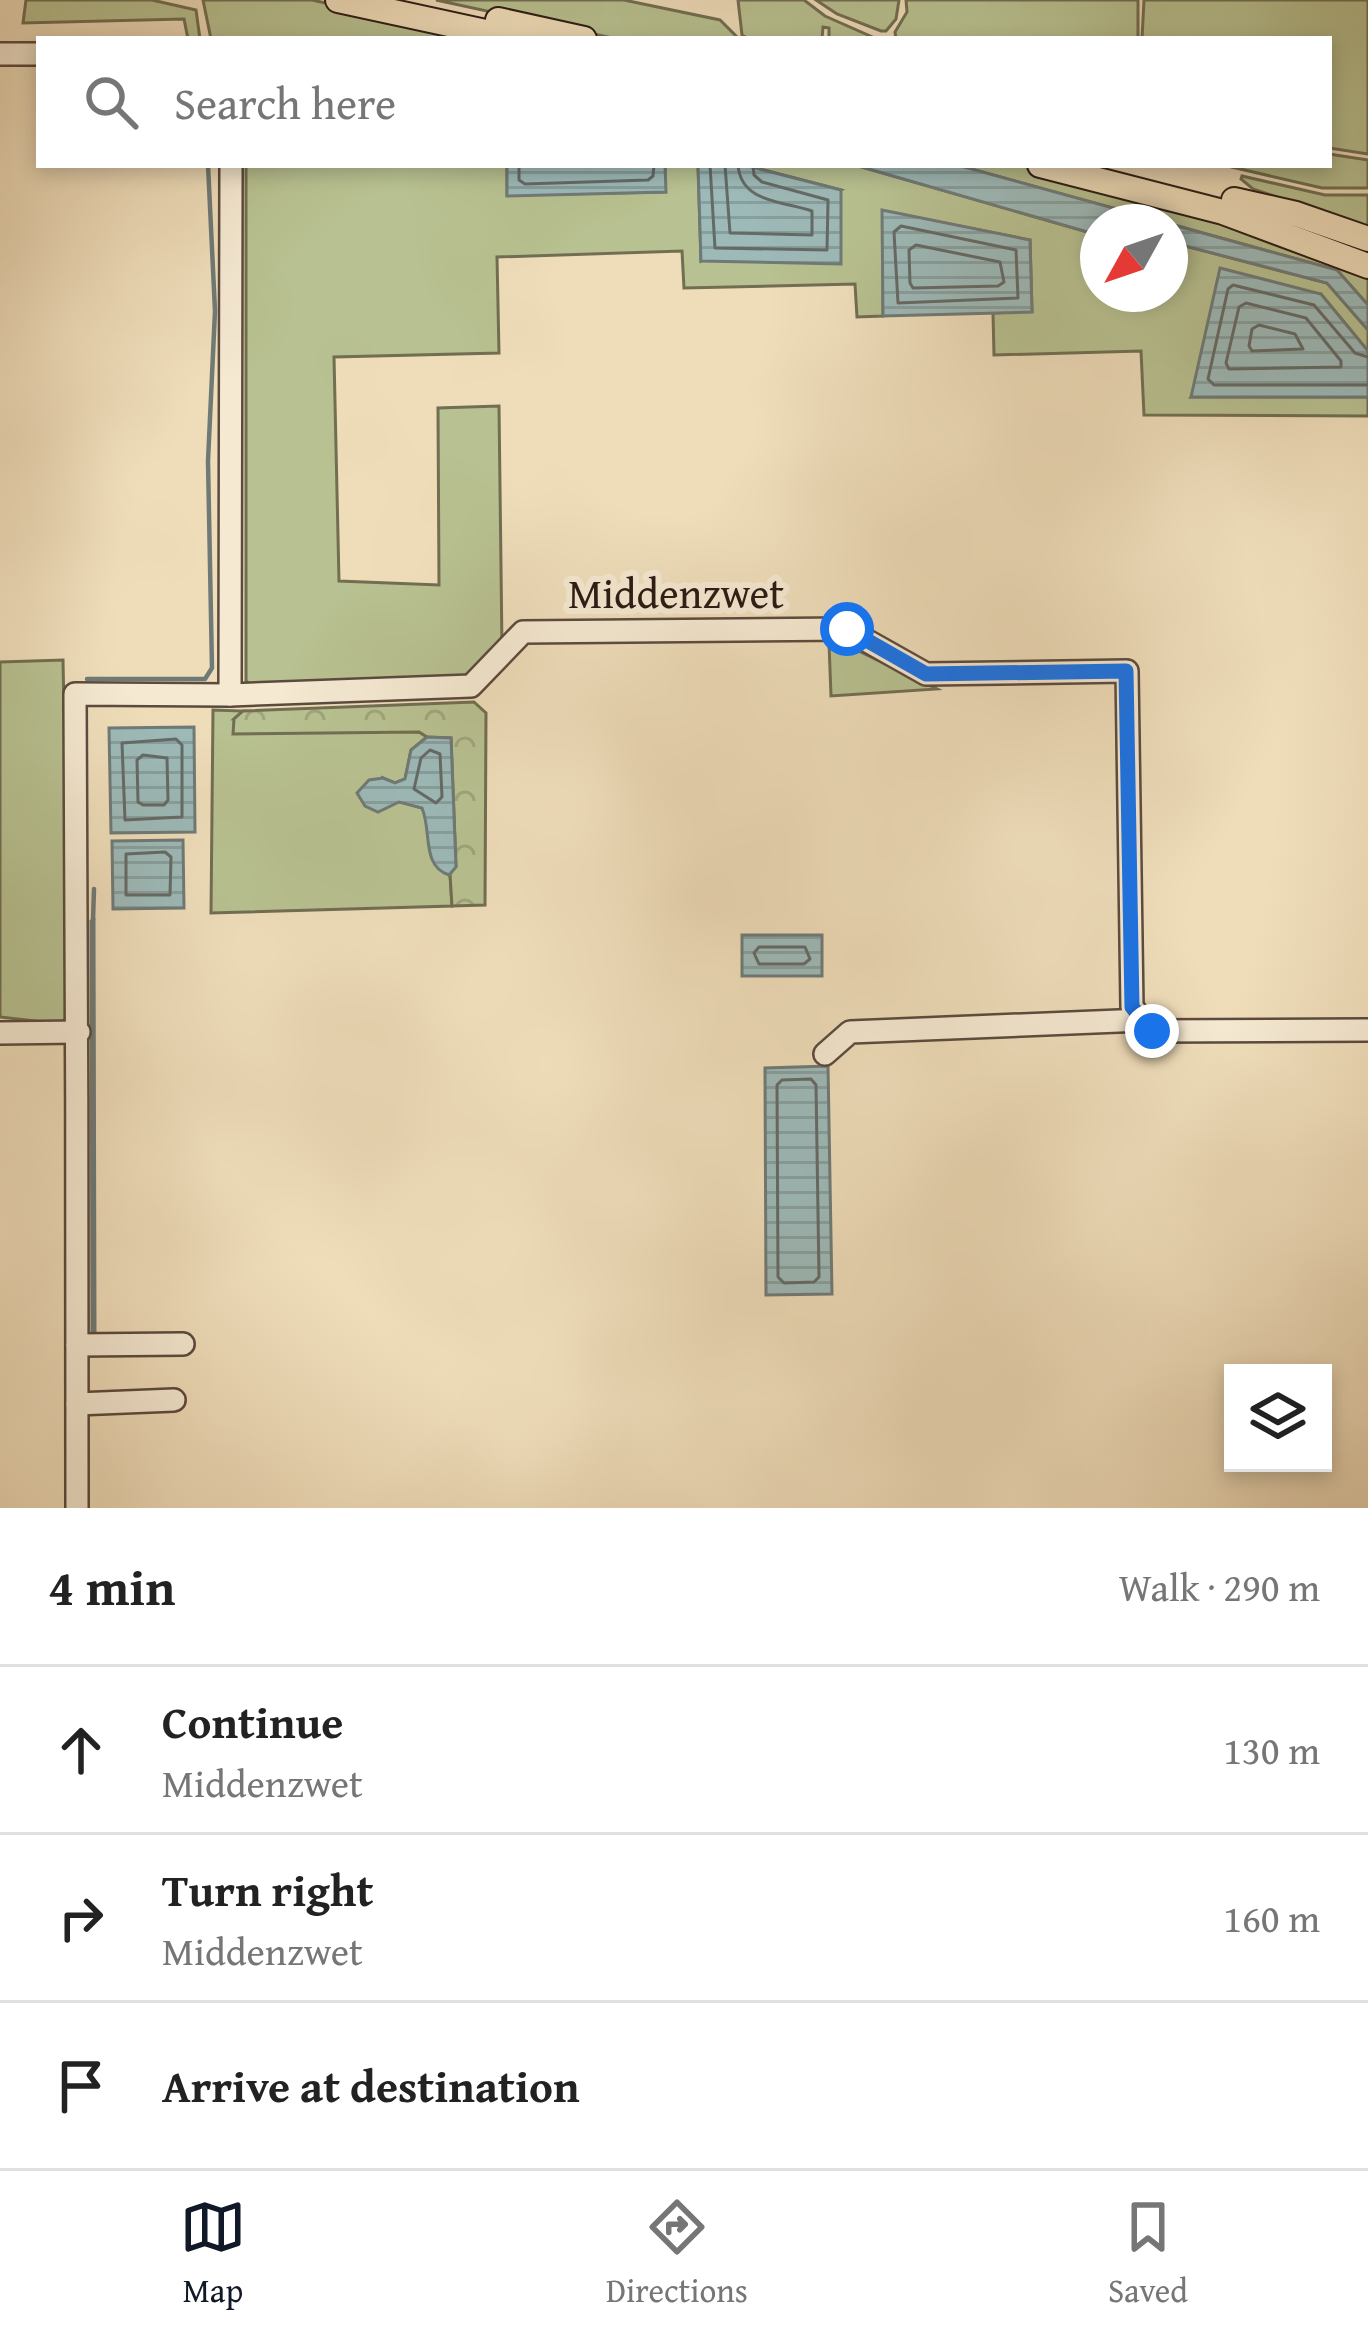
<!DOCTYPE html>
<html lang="en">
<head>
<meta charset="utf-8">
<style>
  body { margin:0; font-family:"Gentium Book Plus",serif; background:#f2f2f2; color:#222 }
  .controls { position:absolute; right:36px; bottom:36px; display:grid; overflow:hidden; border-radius:0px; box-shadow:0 6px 18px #0003 }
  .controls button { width:108px; height:108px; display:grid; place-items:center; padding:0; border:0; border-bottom:3px solid #e0e0e0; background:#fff; color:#222; font:60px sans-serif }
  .compass { position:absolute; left:1080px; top:204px; width:108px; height:108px; border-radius:50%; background:#fff; box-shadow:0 6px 18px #0003; rotate:230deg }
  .stop { position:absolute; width:36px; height:36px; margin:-27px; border:9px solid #1a73e8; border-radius:50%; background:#fff }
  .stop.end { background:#1a73e8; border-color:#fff; box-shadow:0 3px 12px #0008 }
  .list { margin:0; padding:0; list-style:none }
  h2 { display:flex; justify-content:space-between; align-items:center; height:156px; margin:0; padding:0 48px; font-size:51px }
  h2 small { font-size:39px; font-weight:400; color:#767676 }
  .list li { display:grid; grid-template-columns:78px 1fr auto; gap:36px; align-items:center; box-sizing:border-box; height:168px; padding:0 48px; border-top:3px solid #e0e0e0 }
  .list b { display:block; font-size:45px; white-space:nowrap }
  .list p { margin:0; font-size:39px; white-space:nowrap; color:#767676 }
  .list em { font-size:39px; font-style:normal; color:#767676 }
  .icon { flex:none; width:66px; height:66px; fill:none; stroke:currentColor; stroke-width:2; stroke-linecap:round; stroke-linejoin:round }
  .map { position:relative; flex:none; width:1368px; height:1508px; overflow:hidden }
  .search { position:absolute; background:#fff; box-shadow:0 6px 18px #0003; left:36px; right:36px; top:36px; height:132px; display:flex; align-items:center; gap:30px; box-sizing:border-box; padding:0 42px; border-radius:0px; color:#767676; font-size:45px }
  .sheet { height:660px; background:#fff }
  nav { display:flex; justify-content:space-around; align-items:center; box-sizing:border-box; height:168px; border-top:3px solid #e0e0e0; background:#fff; font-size:33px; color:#767676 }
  nav a { display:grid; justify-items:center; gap:6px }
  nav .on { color:#111827 }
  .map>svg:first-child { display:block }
  .green { fill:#b8c191; stroke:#716e52; stroke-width:3 }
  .forest { fill:url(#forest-crowns); stroke:#716e52; stroke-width:3 }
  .water { fill:url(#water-rules); stroke:#6f7a77; stroke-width:3 }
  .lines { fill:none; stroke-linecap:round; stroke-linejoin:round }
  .shore { stroke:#646a66; stroke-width:3 }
  .stream { stroke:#6f7a77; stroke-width:4.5 }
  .minor-casing { stroke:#5b4b3e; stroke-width:26 }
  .major-casing { stroke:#2a1a14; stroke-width:28 }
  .minor { stroke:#f5e9d2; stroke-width:21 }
  .major { stroke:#efddba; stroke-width:24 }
  .route { stroke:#1a73e8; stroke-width:15 }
  .labels { text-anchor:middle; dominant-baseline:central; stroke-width:12; stroke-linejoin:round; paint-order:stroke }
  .street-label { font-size:42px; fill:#2a1a14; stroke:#f5e9d2 }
</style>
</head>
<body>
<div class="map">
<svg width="1368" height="1508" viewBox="0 0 1368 1508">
  <defs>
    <pattern id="forest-crowns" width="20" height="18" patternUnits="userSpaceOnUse" patternTransform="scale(3)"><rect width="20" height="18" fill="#b8c191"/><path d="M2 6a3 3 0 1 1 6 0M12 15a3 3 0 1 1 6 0" fill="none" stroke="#9ea57c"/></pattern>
    <pattern id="water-rules" width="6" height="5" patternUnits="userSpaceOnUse" patternTransform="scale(3)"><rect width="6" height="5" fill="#9dbab9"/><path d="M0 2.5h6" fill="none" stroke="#879f9e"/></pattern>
  </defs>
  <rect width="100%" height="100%" fill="#efddba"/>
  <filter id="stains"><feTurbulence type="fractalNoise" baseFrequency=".00167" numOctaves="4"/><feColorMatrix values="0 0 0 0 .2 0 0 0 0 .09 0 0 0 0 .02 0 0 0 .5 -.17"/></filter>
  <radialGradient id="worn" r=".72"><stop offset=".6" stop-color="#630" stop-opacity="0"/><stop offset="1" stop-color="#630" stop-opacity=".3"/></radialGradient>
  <g class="green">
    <path d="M26 0H152L196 10 200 39H188L184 19 23 23Z"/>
    <path d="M203 0H312L490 39H211Z"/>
    <path d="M436 0H624L720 20 739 39H617Z"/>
    <path d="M738 0H804L825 16 877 39H829V28L823 27 822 39H749L742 35Z"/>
    <path d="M816 0H899L896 19 886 31H881L837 14Z"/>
    <path d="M906 0H1138V39H896L895 32 907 12Z"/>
    <path d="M1144 0H1368V154L1329 148V39H1142Z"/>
    <path d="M1329 154 1368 160V188H1322L1223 165H1329Z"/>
    <path d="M246 165H507V195L665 192V165H698L701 261 841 190 744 165H855L1098 235V294H1170V242L1327 283 1368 330V351L1321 294 1192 397H1368V416L1144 415 1141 351 994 355 993 313 1032 311 1030 240 883 211V316L857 317 855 284 684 288 682 251 497 257 499 353 334 357 339 581 439 585 438 408 499 406 502 648 470 682 255 688 246 681Z"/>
    <path d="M957 165H1028L1199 207 1368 277V305L1337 270Z"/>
    <path d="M1242 176 1325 195H1368V227L1253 189 1241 179Z"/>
    <path d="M829 643H842L937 689 831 696Z"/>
    <path d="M63 660 70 1010 62 1024 0 1017V662Z"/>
    <path d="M213 710 243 711 234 719 420 732 427 737 411 750 405 779 395 783 383 778 387 804 399 801 422 808 450 874 452 906 211 913Z"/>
  </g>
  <path class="forest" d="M474 702 486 713 485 905 452 906 450 874 456 866 451 738 427 737 419 732 233 734 234 719 243 711Z"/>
  <g class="water">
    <path d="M507 165H665L666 192 507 196Z"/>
    <path d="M698 165H744L841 190V264L701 261Z"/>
    <path d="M855 165H957L1164 222H1098V235Z"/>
    <path d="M882 210 1030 240 1032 312 883 316Z"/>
    <path d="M1170 224 1337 270 1368 305V330L1327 283 1170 242Z"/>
    <path d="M1220 268 1321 294 1368 351V397H1191Z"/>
    <path d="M194 727 195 832 111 833 109 728Z"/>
    <path d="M427 737 451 738 456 867 449 875C421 866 432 831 422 808L399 802 378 812 365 806 357 793 369 780 383 778 395 783 405 779 411 750Z"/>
    <path d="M183 840 184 908 113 909 112 841Z"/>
    <path d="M94 920 95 1334H92L91 921Z"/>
    <rect x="742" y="935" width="80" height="41"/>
    <path d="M828 1066 832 1294 766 1295 765 1068Z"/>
  </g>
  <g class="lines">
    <g class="shore">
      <path d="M519 165V180L525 184 648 180 653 176 654 165"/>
      <path d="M710 165 715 248 827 250 828 200 762 182 754 175 753 165"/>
      <path d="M725 165 730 233 812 235V211C783 201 741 203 738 165"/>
      <path d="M901 226 1016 250 1018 298 898 303 894 232Z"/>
      <path d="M916 245 1000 262 1004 282 998 286 913 288 910 283 909 250Z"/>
      <path d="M1246 303 1306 318 1341 361V367L1229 369 1226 363 1239 307Z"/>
      <path d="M1259 325 1295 334 1303 349 1252 351 1249 346 1252 329Z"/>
      <path d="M1368 357 1355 353 1314 305 1233 285 1228 289 1208 379 1214 385H1368"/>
      <path d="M176 739 182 745V817L125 820 122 743Z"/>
      <path d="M430 750 440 754 442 797 436 803 414 789 421 758Z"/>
      <path d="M143 755 167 758 168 800 164 805H143L138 802 137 760Z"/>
      <path d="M165 852 171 857 170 895H126V854Z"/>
      <path d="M759 947H805L810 959 804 964H759L754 953Z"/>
      <path d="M811 1079 816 1085 819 1277 814 1282 784 1283 778 1277 777 1085 782 1080Z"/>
    </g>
    <g class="stream">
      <path d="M87 679H205L212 668 208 461 215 311 208 165"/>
      <path d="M93 920 94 889"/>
    </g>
    <defs>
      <g id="minor">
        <path d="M0 54H39"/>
        <path d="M230 695 231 165"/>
        <path d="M0 1033 79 1032"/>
        <path d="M825 1054 850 1032 1143 1020"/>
        <path d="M77 1345 183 1344"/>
        <path d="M77 1404 174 1400"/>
        <path d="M77 1508C76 1237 78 965 75 694L230 695 471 686 523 632 846 629 926 674 1127 671 1132 1007 1152 1031 1368 1030"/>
      </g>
      <g id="major">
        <path d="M338 0 518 39"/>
        <path d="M498 20 584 39"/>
        <path d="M1040 165 1223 212 1368 266"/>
        <path d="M1234 200 1296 214 1368 239"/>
      </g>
    </defs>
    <use href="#minor" class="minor-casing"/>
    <use href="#major" class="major-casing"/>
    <use href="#minor" class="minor"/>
    <use href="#major" class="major"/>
  </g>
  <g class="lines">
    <path class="route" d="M847 629 926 674 1126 671 1132 1007 1152 1031"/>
  </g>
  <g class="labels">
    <g class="street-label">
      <text x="676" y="592">Middenzwet</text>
    </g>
  </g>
  <rect width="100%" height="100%" filter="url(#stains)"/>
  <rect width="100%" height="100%" fill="url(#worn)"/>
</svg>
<div class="controls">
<button><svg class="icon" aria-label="layers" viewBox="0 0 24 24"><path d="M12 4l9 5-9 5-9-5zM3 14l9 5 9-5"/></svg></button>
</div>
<svg class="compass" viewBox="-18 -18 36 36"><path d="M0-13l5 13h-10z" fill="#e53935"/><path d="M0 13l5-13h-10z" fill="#767676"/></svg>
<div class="stop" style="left:847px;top:629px"></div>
<div class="stop end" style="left:1152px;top:1031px"></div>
<div class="search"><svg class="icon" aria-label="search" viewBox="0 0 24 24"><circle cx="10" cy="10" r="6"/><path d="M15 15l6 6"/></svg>Search here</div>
</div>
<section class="sheet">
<h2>4 min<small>Walk · 290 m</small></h2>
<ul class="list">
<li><svg class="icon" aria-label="ahead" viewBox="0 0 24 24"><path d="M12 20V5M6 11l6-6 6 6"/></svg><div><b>Continue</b><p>Middenzwet</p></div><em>130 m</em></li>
<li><svg class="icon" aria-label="right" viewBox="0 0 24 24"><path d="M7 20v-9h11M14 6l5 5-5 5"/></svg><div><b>Turn right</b><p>Middenzwet</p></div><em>160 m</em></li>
<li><svg class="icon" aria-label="arrive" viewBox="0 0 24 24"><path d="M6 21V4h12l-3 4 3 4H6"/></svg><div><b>Arrive at destination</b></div></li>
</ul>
</section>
<nav>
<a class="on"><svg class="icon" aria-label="map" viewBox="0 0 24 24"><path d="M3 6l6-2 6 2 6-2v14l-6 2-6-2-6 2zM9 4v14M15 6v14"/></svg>Map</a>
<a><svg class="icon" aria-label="directions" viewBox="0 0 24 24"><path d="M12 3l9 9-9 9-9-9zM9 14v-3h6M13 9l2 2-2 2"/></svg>Directions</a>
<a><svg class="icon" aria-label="saved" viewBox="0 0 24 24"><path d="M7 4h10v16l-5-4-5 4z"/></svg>Saved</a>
</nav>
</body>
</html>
